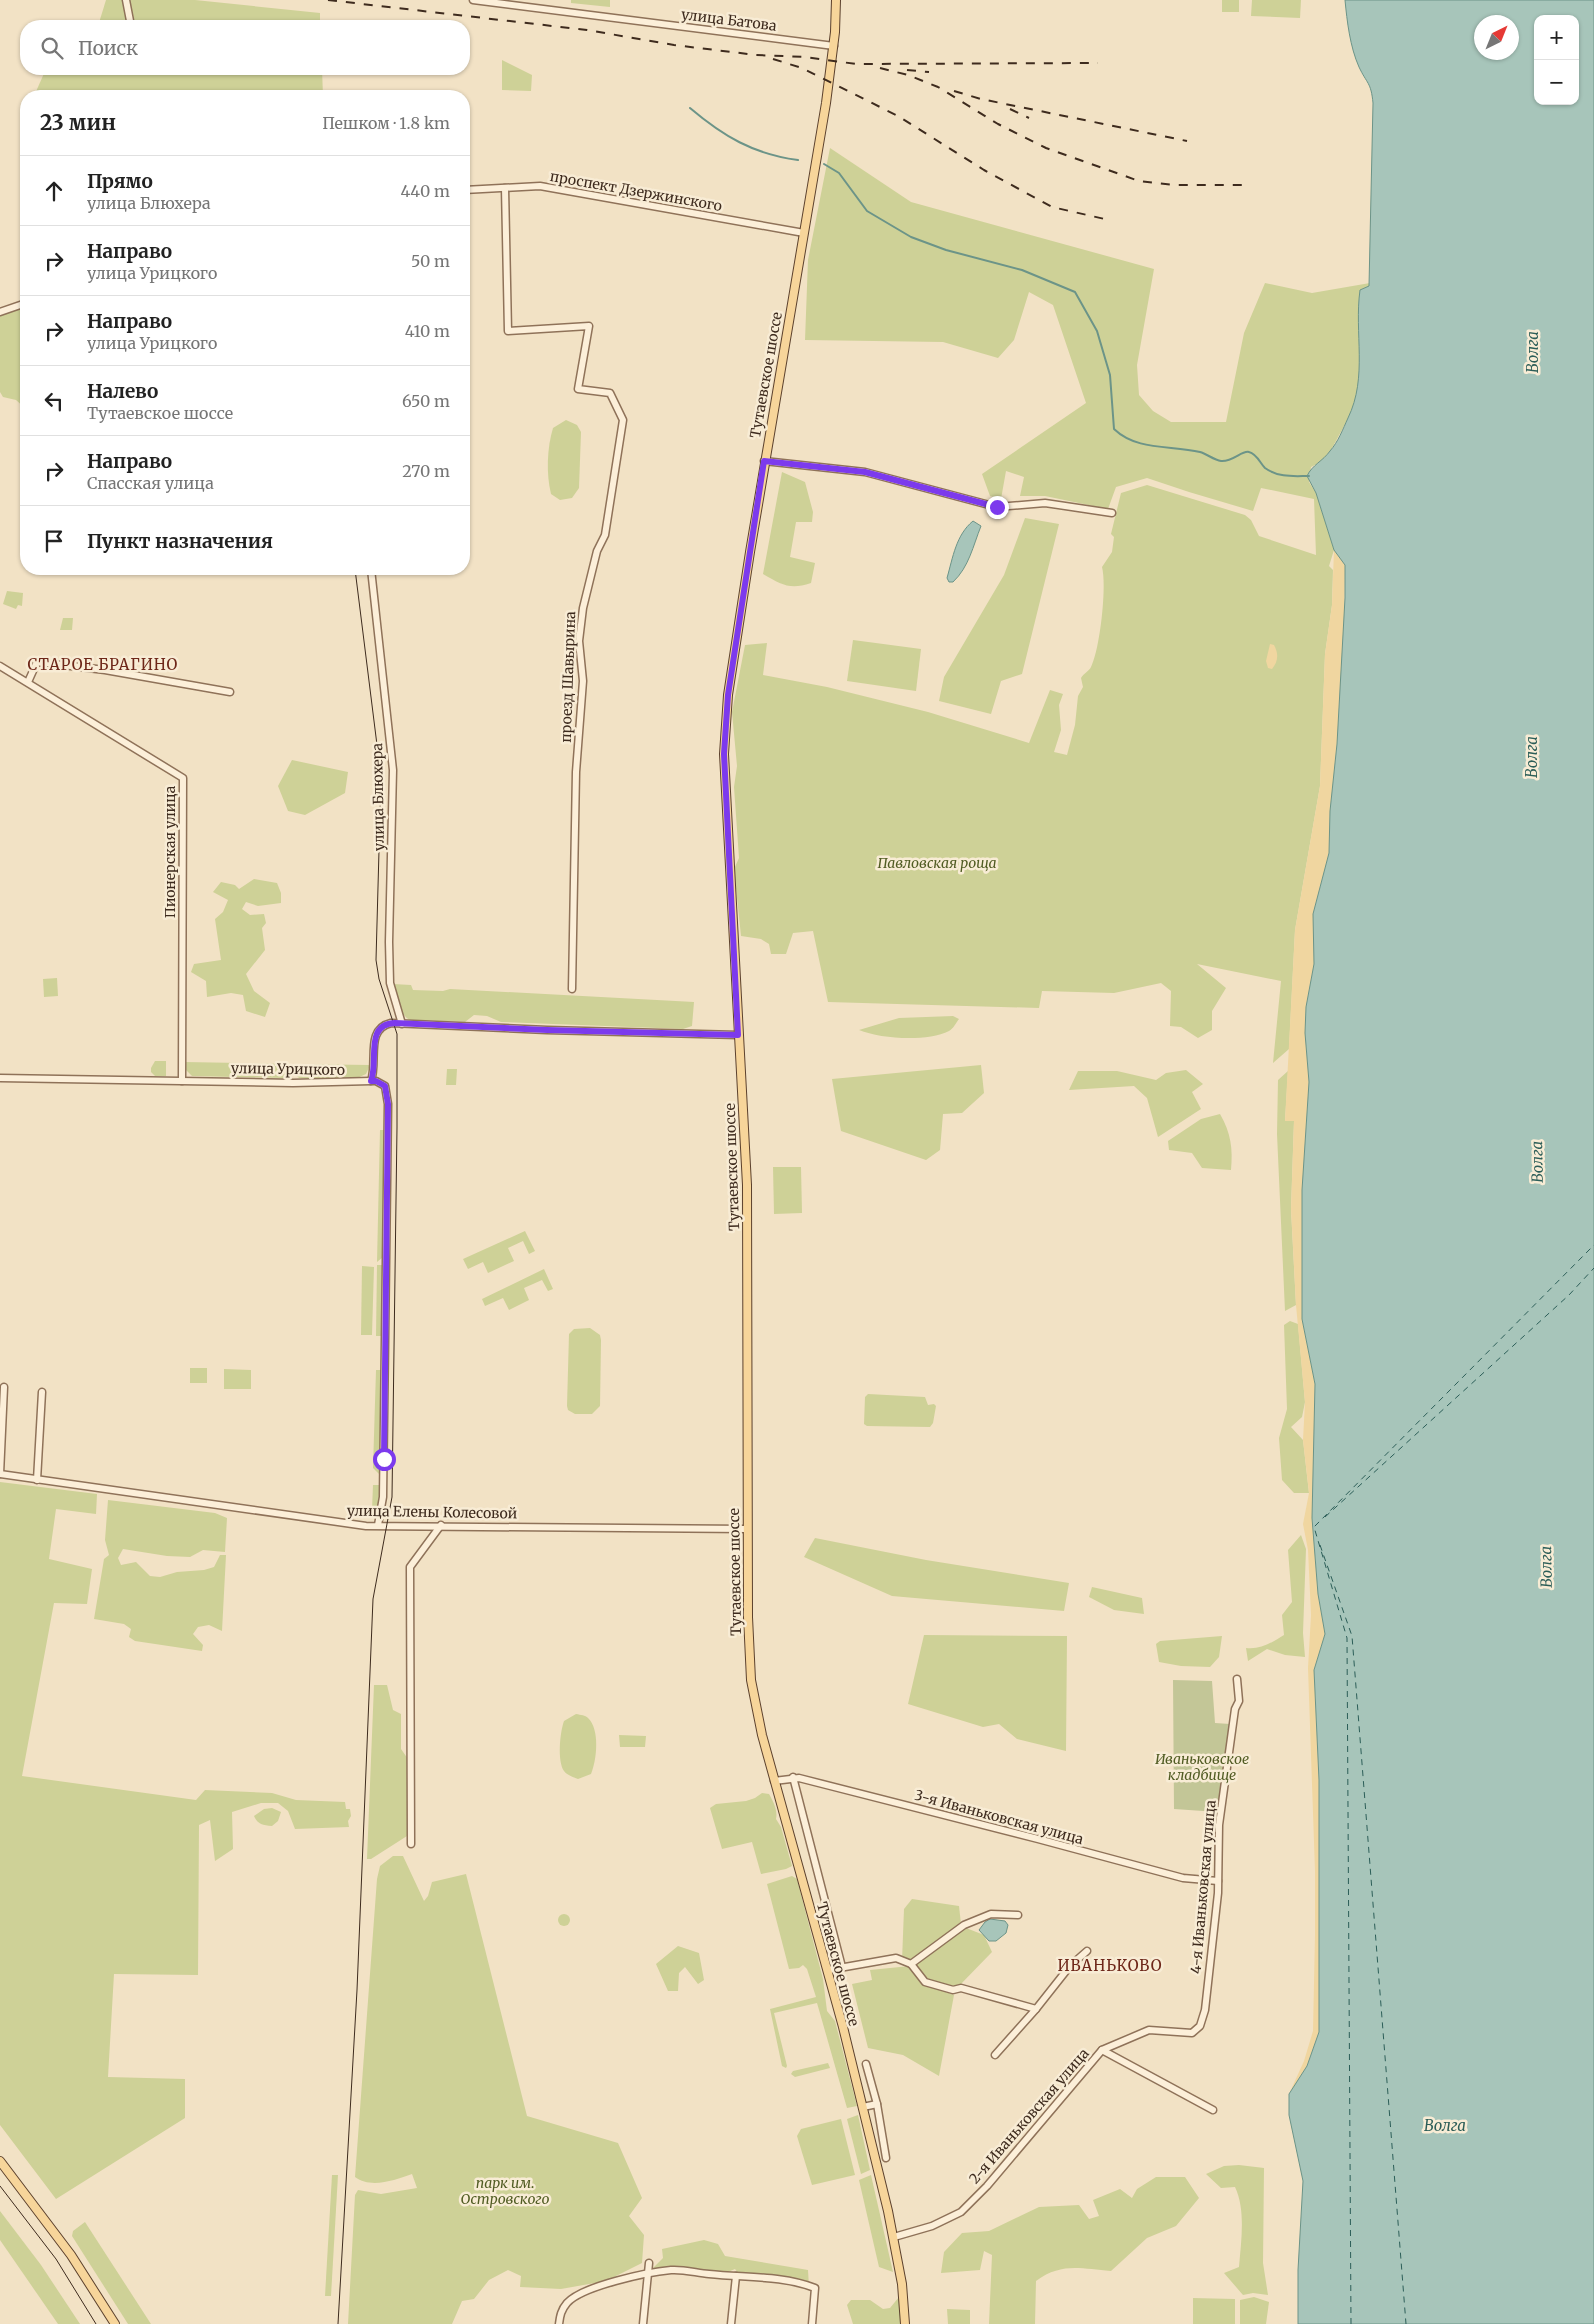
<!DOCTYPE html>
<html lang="ru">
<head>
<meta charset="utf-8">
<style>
  body { margin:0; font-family:Merriweather,serif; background:#f6f6f6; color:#222 }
  .controls { position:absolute; right:15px; top:15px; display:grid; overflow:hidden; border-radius:10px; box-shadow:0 1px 4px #0004 }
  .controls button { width:45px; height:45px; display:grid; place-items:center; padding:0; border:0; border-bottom:1px solid #e0e0e0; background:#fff; color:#222; font:25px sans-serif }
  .compass { position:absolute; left:1474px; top:15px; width:45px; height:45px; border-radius:50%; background:#fff; box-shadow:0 1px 4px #0004; rotate:43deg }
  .stop { position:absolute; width:15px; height:15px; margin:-11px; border:4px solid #7c3aed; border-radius:50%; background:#fff }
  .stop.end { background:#7c3aed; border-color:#fff; box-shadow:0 1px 5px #0008 }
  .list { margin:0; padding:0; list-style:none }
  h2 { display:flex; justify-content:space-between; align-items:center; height:65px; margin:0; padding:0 20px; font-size:21px }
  h2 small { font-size:16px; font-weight:400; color:#767676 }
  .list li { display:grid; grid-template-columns:32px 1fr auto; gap:15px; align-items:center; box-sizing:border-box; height:70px; padding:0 20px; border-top:1px solid #e0e0e0 }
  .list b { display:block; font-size:19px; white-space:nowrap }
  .list p { margin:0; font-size:16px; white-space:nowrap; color:#767676 }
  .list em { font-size:16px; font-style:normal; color:#767676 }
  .icon { flex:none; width:28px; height:28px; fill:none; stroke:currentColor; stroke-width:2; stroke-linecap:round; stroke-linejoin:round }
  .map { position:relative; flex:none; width:1594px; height:2324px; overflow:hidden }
  .search { position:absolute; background:#fff; box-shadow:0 1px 4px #0004; left:20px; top:20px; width:450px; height:55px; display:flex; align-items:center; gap:12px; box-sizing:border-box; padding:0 18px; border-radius:20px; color:#767676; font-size:19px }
  .panel { position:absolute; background:#fff; box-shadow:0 1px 4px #0004; left:20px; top:90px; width:450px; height:485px; border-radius:20px }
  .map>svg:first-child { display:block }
  .green { fill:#ced197 }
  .sand { fill:#f0d6a0 }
  .cemetery { fill:#c3c697 }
  .water { fill:#a7c5ba; stroke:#6c9488; fill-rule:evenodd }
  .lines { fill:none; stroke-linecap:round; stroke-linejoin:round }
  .stream { stroke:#6c9488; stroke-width:2 }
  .ferry { stroke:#2c5e58; stroke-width:1; stroke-dasharray:6 5; stroke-linecap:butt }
  .minor-casing { stroke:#8f7259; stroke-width:9 }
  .major-casing { stroke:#5c412d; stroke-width:10 }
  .minor { stroke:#fcefd9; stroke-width:6 }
  .major { stroke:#f7d59a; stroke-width:8 }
  .tram { stroke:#3e2b1e; stroke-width:1 }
  .rail { stroke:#3e2b1e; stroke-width:2; stroke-dasharray:9 9; stroke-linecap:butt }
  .route { stroke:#7c3aed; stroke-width:6 }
  .labels { text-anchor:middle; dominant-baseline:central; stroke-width:5; stroke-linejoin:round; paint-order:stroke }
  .street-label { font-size:14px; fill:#3e2b1e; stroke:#f8ecd5 }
  .park-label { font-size:14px; font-style:italic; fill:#515c23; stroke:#f8ecd5 }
  .water-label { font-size:15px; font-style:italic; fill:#2c5e58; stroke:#f8ecd5 }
  .neighbourhood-label { font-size:15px; letter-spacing:1px; fill:#6e2719; stroke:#f8ecd5 }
</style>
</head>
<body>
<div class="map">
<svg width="1594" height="2324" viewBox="0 0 1594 2324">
  <rect width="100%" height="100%" fill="#f2e2c5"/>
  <g class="green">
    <path d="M106 0H195L320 13V26H98Z"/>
    <path d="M571 0H610V7L571 3Z"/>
    <rect x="1222" y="0" width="17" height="12"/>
    <path d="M1252 0H1301L1300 18 1251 16Z"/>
    <path d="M502 60 532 75 531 91 502 90Z"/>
    <path d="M46 69H322L323 96H34Z"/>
    <path d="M830 148 911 202 1154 269 1137 365 1139 395 1153 411 1171 422H1226L1244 333 1265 283 1312 293 1370 283 1358 394 1349 417 1331 450 1321 462 1311 467 1309 482 1316 493 1334 550 1329 566 1333 570 1332 605 1325 654 1320 786 1295 930 1289 1049 1273 1063 1281 981 1197 964 1226 988 1212 1011V1030L1198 1038 1181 1027 1170 1026 1171 991 1161 983 1114 993 1042 991 1039 1008 828 1002 813 931 793 933 786 954H771L769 944 761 939 741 936 734 869 739 858 734 787 737 766 732 712 745 645 767 643 763 675 827 687 928 712 1029 743 1050 690 1063 694 1059 705 1061 730 1054 752 1067 755 1075 725 1078 696 1083 687 1081 678C1084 673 1089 671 1091 667 1100 649 1107 586 1102 567L1112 552 1114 537 1111 534 1121 493 1147 485 1245 515 1251 520 1259 536 1316 555 1314 499 1261 488 1253 511 1189 492 1147 478 1116 487 1108 509 1045 496H1020L1024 477 1006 471 1001 499 990 496 982 474 1086 403 1053 305 1029 292 1014 340 998 358 943 342 805 340 808 260Z"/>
    <path d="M26 306V409L16 400 3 397 0 392V315Z"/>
    <path d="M566 420 577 425 581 432 579 488 572 498 560 500 551 494C546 473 547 448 553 428Z"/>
    <path d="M782 472 805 482 813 512 812 522H796L790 557 815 563 811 583C790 590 782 585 763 574Z"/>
    <path d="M1025 518 1059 524 1022 674 1001 681 991 714 939 701 944 677 1004 575Z"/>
    <path d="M7 591 23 593 22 606 18 605 16 609 3 604Z"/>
    <path d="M63 618H73L72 630H60Z"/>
    <path d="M853 640 921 649 916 691 847 681Z"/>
    <path d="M292 760 348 772 345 793 305 815 288 811 278 786Z"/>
    <path d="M254 879 277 883 281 893V903L258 906 246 902 242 909 250 915 264 914 266 923 262 928 265 950 246 974 254 991 270 1003 265 1017 246 1011 243 995 231 993 207 997 206 981 191 972 194 964 221 960 215 919 223 912 228 900 213 892 221 882 235 885 239 889Z"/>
    <path d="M57 978 58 996 44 997 43 979Z"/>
    <path d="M393 984 411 985 413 990 443 991 450 989 694 1002 692 1026 683 1029 501 1022 487 1016 474 1015 465 1022 410 1020C397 1013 396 997 393 984Z"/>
    <path d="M953 1016 959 1019C956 1023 953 1029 949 1031 927 1042 881 1039 859 1030L899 1018Z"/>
    <path d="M155 1061H166V1076H155L151 1072V1068Z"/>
    <path d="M184 1062 291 1064 290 1073 284 1078 192 1076 185 1069Z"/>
    <path d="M296 1064 370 1065 366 1074 355 1079 299 1078 294 1073Z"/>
    <path d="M981 1065 984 1093 962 1113 943 1114 940 1150 926 1160 841 1131 832 1079Z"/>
    <path d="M447 1069H457L456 1085H446Z"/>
    <path d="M1186 1070 1203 1084 1192 1092 1201 1109 1158 1137 1147 1098 1134 1086 1069 1090 1078 1071H1117L1156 1080 1166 1073Z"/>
    <path d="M1288 1071 1285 1121H1294L1291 1209 1296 1305 1285 1311 1277 1134 1278 1080Z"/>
    <path d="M1220 1114C1231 1133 1233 1149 1231 1170L1202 1168 1192 1153 1169 1150 1168 1141 1201 1119Z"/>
    <path d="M380 1130H385L383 1257 377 1262Z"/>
    <path d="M773 1167H801L802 1213 774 1214Z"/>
    <path d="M525 1231 535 1251 529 1254 523 1241 508 1248 514 1261 488 1273 483 1262 468 1269 463 1259Z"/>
    <path d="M377 1265H384L383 1336H376Z"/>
    <path d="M362 1266 374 1267 372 1335H361Z"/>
    <path d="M544 1269 553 1289 548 1291 542 1280 524 1288 529 1300 509 1310 503 1298 485 1306 482 1299Z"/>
    <path d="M1290 1321 1298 1324 1305 1402 1302 1417 1291 1427 1303 1440 1309 1493H1294L1282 1480 1279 1438 1287 1409 1284 1325Z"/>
    <path d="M590 1328 600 1335 601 1340 600 1406 592 1414H575L568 1410 567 1406 569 1334 574 1329Z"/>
    <rect x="190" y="1368" width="17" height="15"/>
    <path d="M224 1369 251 1370V1389H224Z"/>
    <path d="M376 1370H382L381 1476 373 1468Z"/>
    <path d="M868 1394 925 1397 928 1405 934 1404 936 1406 933 1423 930 1427 867 1426 864 1424 865 1397Z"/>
    <path d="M0 1482 97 1494 96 1514 56 1509 49 1559 92 1569 87 1604 54 1603 22 1776 196 1800 205 1790 272 1793 296 1800 345 1802 346 1809H350L351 1816 348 1821 349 1827 295 1829 288 1811 278 1803H261L232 1812 233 1849 215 1861 210 1820 199 1825 198 1975 114 1974 108 2077 185 2079V2118L56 2199 0 2125Z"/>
    <path d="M373 1485H379C382 1492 381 1505 378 1511L372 1510Z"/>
    <path d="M108 1500 215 1513 227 1518 225 1552 203 1550 190 1557 167 1556 123 1549 118 1558 121 1565 136 1562 150 1576 160 1577 177 1572 204 1570 214 1567 220 1555H226L222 1631 209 1625 198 1627 193 1634 203 1645 202 1651 135 1641 129 1637 131 1629 124 1624 94 1619 104 1559 109 1555 105 1540Z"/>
    <path d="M1301 1535 1306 1549 1303 1633 1305 1657 1285 1655 1267 1649 1248 1661 1246 1648C1260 1650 1273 1642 1284 1635L1282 1615 1292 1602 1288 1550Z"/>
    <path d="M815 1538 926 1560 1069 1583 1064 1611 892 1596 804 1557Z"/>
    <path d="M1092 1587 1142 1598 1144 1614 1114 1610 1089 1597Z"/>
    <path d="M924 1635 1067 1636 1066 1751 1017 1739 999 1724 983 1727 908 1704Z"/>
    <path d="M1222 1636 1219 1657 1210 1667 1181 1666 1159 1662 1156 1644 1160 1641Z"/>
    <path d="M374 1685H387L393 1710 401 1714V1749L408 1759 407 1836 371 1859H367Z"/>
    <path d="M576 1714C581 1715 585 1715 588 1718 600 1729 597 1760 591 1774L578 1779C573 1777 567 1775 564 1771 557 1761 560 1732 564 1721Z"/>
    <path d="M619 1735 646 1736 645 1747H620Z"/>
    <path d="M762 1793 769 1794C773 1801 778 1810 776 1819L781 1827 792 1866 786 1869 761 1874 752 1842 722 1849 710 1808 716 1804 746 1801 755 1798Z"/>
    <path d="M272 1808 281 1812 278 1821 272 1826C263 1825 258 1825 254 1816L264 1809Z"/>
    <path d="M393 1856H403L424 1901 428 1896 432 1882 466 1874 527 2116 618 2143 642 2198 629 2216 644 2235 642 2263 606 2281 561 2289 520 2287 521 2276 508 2270 489 2280 474 2299 462 2301 452 2324H348L355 2195 358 2190 381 2194 417 2188 412 2174C395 2180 371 2189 355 2177L377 1879 380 1866Z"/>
    <path d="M792 1876 797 1879 823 1979 827 2011 835 2021 857 2106 847 2108 817 2003 774 2013 787 2066 786 2068 782 2066 770 2009 816 1997 807 1969 803 1965 799 1968 789 1969 767 1884Z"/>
    <path d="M912 1899 959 1906 961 1924 911 1961H902L904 1909Z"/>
    <circle cx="564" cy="1920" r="6"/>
    <path d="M966 1928 984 1935 992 1952 958 1987 927 1979 915 1964Z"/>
    <path d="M678 1946 699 1953 704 1980 698 1984 685 1967 679 1973 678 1991H668L656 1964Z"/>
    <path d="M910 1966 924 1984 954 1995 939 2076 903 2055 868 2048 852 1984 872 1980 870 1970Z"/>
    <path d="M828 2063 830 2068 795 2077 791 2074 793 2071Z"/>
    <path d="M858 2115 870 2170 861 2174 847 2119Z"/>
    <path d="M841 2119 855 2175 812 2185 797 2136 801 2129Z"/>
    <path d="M1239 2165 1264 2168 1263 2263 1268 2295 1253 2293 1243 2295 1224 2273 1239 2267C1241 2242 1246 2210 1235 2187L1221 2188 1206 2174 1224 2166Z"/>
    <path d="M332 2175H338L331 2296H325Z"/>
    <path d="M871 2175 893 2272 879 2267 859 2180Z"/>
    <path d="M1156 2177H1185L1199 2198 1176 2226 1147 2238 1111 2271C1081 2269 1062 2262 1036 2281L1035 2324H989L992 2255 984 2251 980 2270 941 2273 944 2252 962 2233 989 2231 1039 2207 1079 2205 1089 2219 1099 2216 1093 2200 1120 2189 1132 2198 1137 2189Z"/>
    <path d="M0 2211 41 2265 80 2324H58L0 2240Z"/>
    <path d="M85 2222 151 2324H128L72 2236 73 2231Z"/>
    <path d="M704 2240 718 2244 725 2256 808 2270 809 2287 742 2278 735 2269 723 2274 674 2269 665 2275 657 2273 653 2268 663 2258 662 2249Z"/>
    <path d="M899 2297 902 2305V2324H853L847 2305 851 2300H870L883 2309 890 2308Z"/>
    <path d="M1254 2297 1269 2302 1266 2324H1240V2300Z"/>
    <path d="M1193 2298 1235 2299V2324H1193Z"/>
    <path d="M947 2309 970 2310V2324H948Z"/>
  </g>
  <g class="sand">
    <path d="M1334 550 1345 565 1344 622 1337 744 1330 811 1329 853 1313 914 1314 964 1306 1007 1305 1033 1309 1082 1302 1190V1319L1315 1384 1312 1518 1318 1594 1325 1634 1314 1670 1319 1780V2032L1307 2066 1289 2094 1304 2061 1313 2031 1315 1935V1871L1308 1668 1311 1615 1308 1550 1303 1524 1309 1493 1303 1440 1305 1402 1296 1305 1291 1209 1294 1121H1285L1295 930 1320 786 1325 654 1332 605Z"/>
    <path d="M1270 644 1274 645C1279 654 1278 662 1272 669L1268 668 1266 661Z"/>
  </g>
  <path class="cemetery" d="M1173 1680 1212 1681 1215 1723 1230 1724 1226 1753H1233L1229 1784 1224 1790 1218 1812 1174 1809Z"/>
  <g class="water">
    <path d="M1345 0H1594V2324H1298V2270L1303 2181 1289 2115V2094L1307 2066 1319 2032V1780L1314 1670 1325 1634 1318 1594 1312 1518 1315 1384 1302 1319V1190L1309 1082 1305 1033 1306 1007 1314 964 1313 914 1329 853 1330 811 1337 744 1345 598V565L1334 550 1316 493 1307 476C1312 465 1323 461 1330 451 1338 442 1343 429 1348 418 1368 377 1354 333 1360 290L1369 286 1373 103C1371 82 1367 84 1359 67 1350 47 1347 21 1345 0ZM1538 19H1575V101H1538ZM1512 22V52H1482V22Z"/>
    <path d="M973 521 981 526C973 546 969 567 953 582H949L947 578C953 557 956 535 973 521Z"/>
    <path d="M990 1919 1005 1921 1008 1925 1006 1933 996 1941H989L979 1930 985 1922Z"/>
  </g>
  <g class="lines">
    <g class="stream">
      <path d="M690 108C723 136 753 154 798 160"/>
      <path d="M824 164 839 173 867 211 911 237 946 250 1022 270 1075 292 1097 331 1110 375 1114 429C1137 451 1170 445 1200 452 1207 454 1214 460 1221 461 1233 462 1242 450 1249 452 1257 454 1260 463 1265 468 1279 478 1294 476 1309 476"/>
    </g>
    <g class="ferry">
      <path d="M1325 1517 1569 1295 1594 1268"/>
      <path d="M1320 1545 1352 1636 1406 2324"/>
      <path d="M1351 2324 1347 1638 1314 1527 1594 1245"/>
    </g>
    <defs>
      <g id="minor">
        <path d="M126 0 131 26"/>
        <path d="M473 0 834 46"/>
        <path d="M505 188 508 331 589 326 578 389 610 393 623 420 605 535 597 551 583 608 579 641 583 681 576 772 572 989"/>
        <path d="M464 190 540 186 804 233"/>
        <path d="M0 312 26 303"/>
        <path d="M764 461 865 472 997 507 1045 503 1112 513"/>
        <path d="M371 569 393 770 389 942 390 983 402 1024"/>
        <path d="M0 666 183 778 182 1081"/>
        <path d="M28 682 37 662 105 670 230 692"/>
        <path d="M0 1078 293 1083 371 1081H376L385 1086 388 1104 383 1497 378 1525"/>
        <path d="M371 1081C378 1061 365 1029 391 1023L547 1030 738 1035"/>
        <path d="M0 1474 366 1526 747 1529"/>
        <path d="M0 1474 4 1387"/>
        <path d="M37 1480 42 1392"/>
        <path d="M793 1777 842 1967"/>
        <path d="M774 1781 799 1778 1038 1839 1183 1878 1218 1881"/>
        <path d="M411 1844 410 1567 441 1525"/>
        <path d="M911 1964 925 1982 953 1990 961 1988 1036 2009"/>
        <path d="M828 1970 896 1958 911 1964 964 1925 991 1914 1018 1915"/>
        <path d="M1102 2050 1213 2110"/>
        <path d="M995 2055 1036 2009 1070 1966 1087 1951"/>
        <path d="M866 2064 877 2104 886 2158"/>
        <path d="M863 2107 877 2104"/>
        <path d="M894 2237 932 2226 961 2212 987 2186 1102 2050 1149 2030 1192 2033 1200 2026 1205 2010 1218 1893 1219 1825 1235 1709 1239 1701 1237 1679"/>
        <path d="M559 2324C560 2316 561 2310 567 2303 582 2286 648 2272 671 2270 683 2269 697 2273 709 2274 745 2278 781 2275 815 2288L812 2324"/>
        <path d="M643 2324 649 2263"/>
        <path d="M731 2324 736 2276"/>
      </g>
      <g id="major">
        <path d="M836 0 835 32 826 103 750 552 728 695 724 754 747 1185 748 1617 751 1680 762 1735 843 2027 888 2211 902 2284 905 2324"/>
        <path d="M0 2161 71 2255 115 2324"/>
      </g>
    </defs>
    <use href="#minor" class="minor-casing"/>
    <use href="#major" class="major-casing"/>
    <use href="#minor" class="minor"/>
    <use href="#major" class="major"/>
    <g class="tram">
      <path d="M0 2186 56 2259 96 2324"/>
      <path d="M338 2324 357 1990 373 1599 392 1497 397 1127V1034L379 979 376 960 381 777 355 569"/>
    </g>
    <g class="rail">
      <path d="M328 0 587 30 674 45 756 55 805 57 856 64 1098 63"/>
      <path d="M773 59 802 68 898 116 984 170 1052 207 1109 220"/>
      <path d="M880 68 908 75 938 87 998 124 1046 148 1139 181 1175 185H1249"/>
      <path d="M907 70 929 72"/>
      <path d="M954 91 981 99 1187 141"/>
      <path d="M1010 109 1029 118"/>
    </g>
  </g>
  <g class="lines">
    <path class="route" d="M384 1459 388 1104 385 1086 376 1081H371C379 1061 364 1024 395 1023L547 1030 738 1035 724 754 728 695 764 461 865 472 997 507"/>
  </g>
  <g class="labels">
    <g class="street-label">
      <text transform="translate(729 20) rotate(7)">улица Батова</text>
      <text transform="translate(636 191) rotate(10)">проспект Дзержинского</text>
      <text transform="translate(766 375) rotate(-80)">Тутаевское шоссе</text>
      <text transform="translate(568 677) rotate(-88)">проезд Шавырина</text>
      <text transform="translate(378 797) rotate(-91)">улица Блюхера</text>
      <text transform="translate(170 852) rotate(-90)">Пионерская улица</text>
      <text transform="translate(288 1069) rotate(1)">улица Урицкого</text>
      <text transform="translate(732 1167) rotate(-92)">Тутаевское шоссе</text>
      <text transform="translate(432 1512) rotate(1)">улица Елены Колесовой</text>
      <text transform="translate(735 1572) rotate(-91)">Тутаевское шоссе</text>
      <text transform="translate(999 1817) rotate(15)">3-я Иваньковская улица</text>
      <text transform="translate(1203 1887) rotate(-85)">4-я Иваньковская улица</text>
      <text transform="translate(838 1964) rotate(75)">Тутаевское шоссе</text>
      <text transform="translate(1029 2116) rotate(-49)">2-я Иваньковская улица</text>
    </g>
    <g class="park-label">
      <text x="937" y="863">Павловская роща</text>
      <text x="1202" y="1759">Иваньковское<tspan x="1202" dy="16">кладбище</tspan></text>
      <text x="505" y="2183">парк им.<tspan x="505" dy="16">Островского</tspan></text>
    </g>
    <g class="water-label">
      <text transform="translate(1532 352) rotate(-90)">Волга</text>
      <text transform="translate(1531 757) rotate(-90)">Волга</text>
      <text transform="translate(1537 1162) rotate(-91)">Волга</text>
      <text transform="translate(1546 1567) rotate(-91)">Волга</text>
      <text x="1445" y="2125">Волга</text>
    </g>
    <g class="neighbourhood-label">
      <text x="103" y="664">СТАРОЕ БРАГИНО</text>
      <text x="1110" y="1965">ИВАНЬКОВО</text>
    </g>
  </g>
</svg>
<div class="controls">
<button>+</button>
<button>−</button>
</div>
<svg class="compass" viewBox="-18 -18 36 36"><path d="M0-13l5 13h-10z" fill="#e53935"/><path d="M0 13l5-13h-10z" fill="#767676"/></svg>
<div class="stop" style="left:384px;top:1459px"></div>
<div class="stop end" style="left:997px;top:507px"></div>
<div class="search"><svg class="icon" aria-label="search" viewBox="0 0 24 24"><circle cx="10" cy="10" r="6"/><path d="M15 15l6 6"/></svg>Поиск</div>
<section class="panel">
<h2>23 мин<small>Пешком · 1.8 km</small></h2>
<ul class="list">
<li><svg class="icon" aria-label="ahead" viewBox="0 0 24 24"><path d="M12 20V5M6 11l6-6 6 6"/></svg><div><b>Прямо</b><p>улица Блюхера</p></div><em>440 m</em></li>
<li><svg class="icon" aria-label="right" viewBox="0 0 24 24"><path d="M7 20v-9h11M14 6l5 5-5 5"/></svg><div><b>Направо</b><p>улица Урицкого</p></div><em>50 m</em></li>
<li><svg class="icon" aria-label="right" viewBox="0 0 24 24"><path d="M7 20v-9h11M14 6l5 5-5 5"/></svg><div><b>Направо</b><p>улица Урицкого</p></div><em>410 m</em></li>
<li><svg class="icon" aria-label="left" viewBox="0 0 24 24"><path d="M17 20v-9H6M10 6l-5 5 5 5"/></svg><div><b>Налево</b><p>Тутаевское шоссе</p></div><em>650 m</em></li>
<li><svg class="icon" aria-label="right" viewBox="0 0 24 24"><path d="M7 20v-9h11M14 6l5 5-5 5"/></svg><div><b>Направо</b><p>Спасская улица</p></div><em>270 m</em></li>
<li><svg class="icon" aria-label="arrive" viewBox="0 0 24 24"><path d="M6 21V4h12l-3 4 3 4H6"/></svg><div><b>Пункт назначения</b></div></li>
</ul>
</section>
</div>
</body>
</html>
